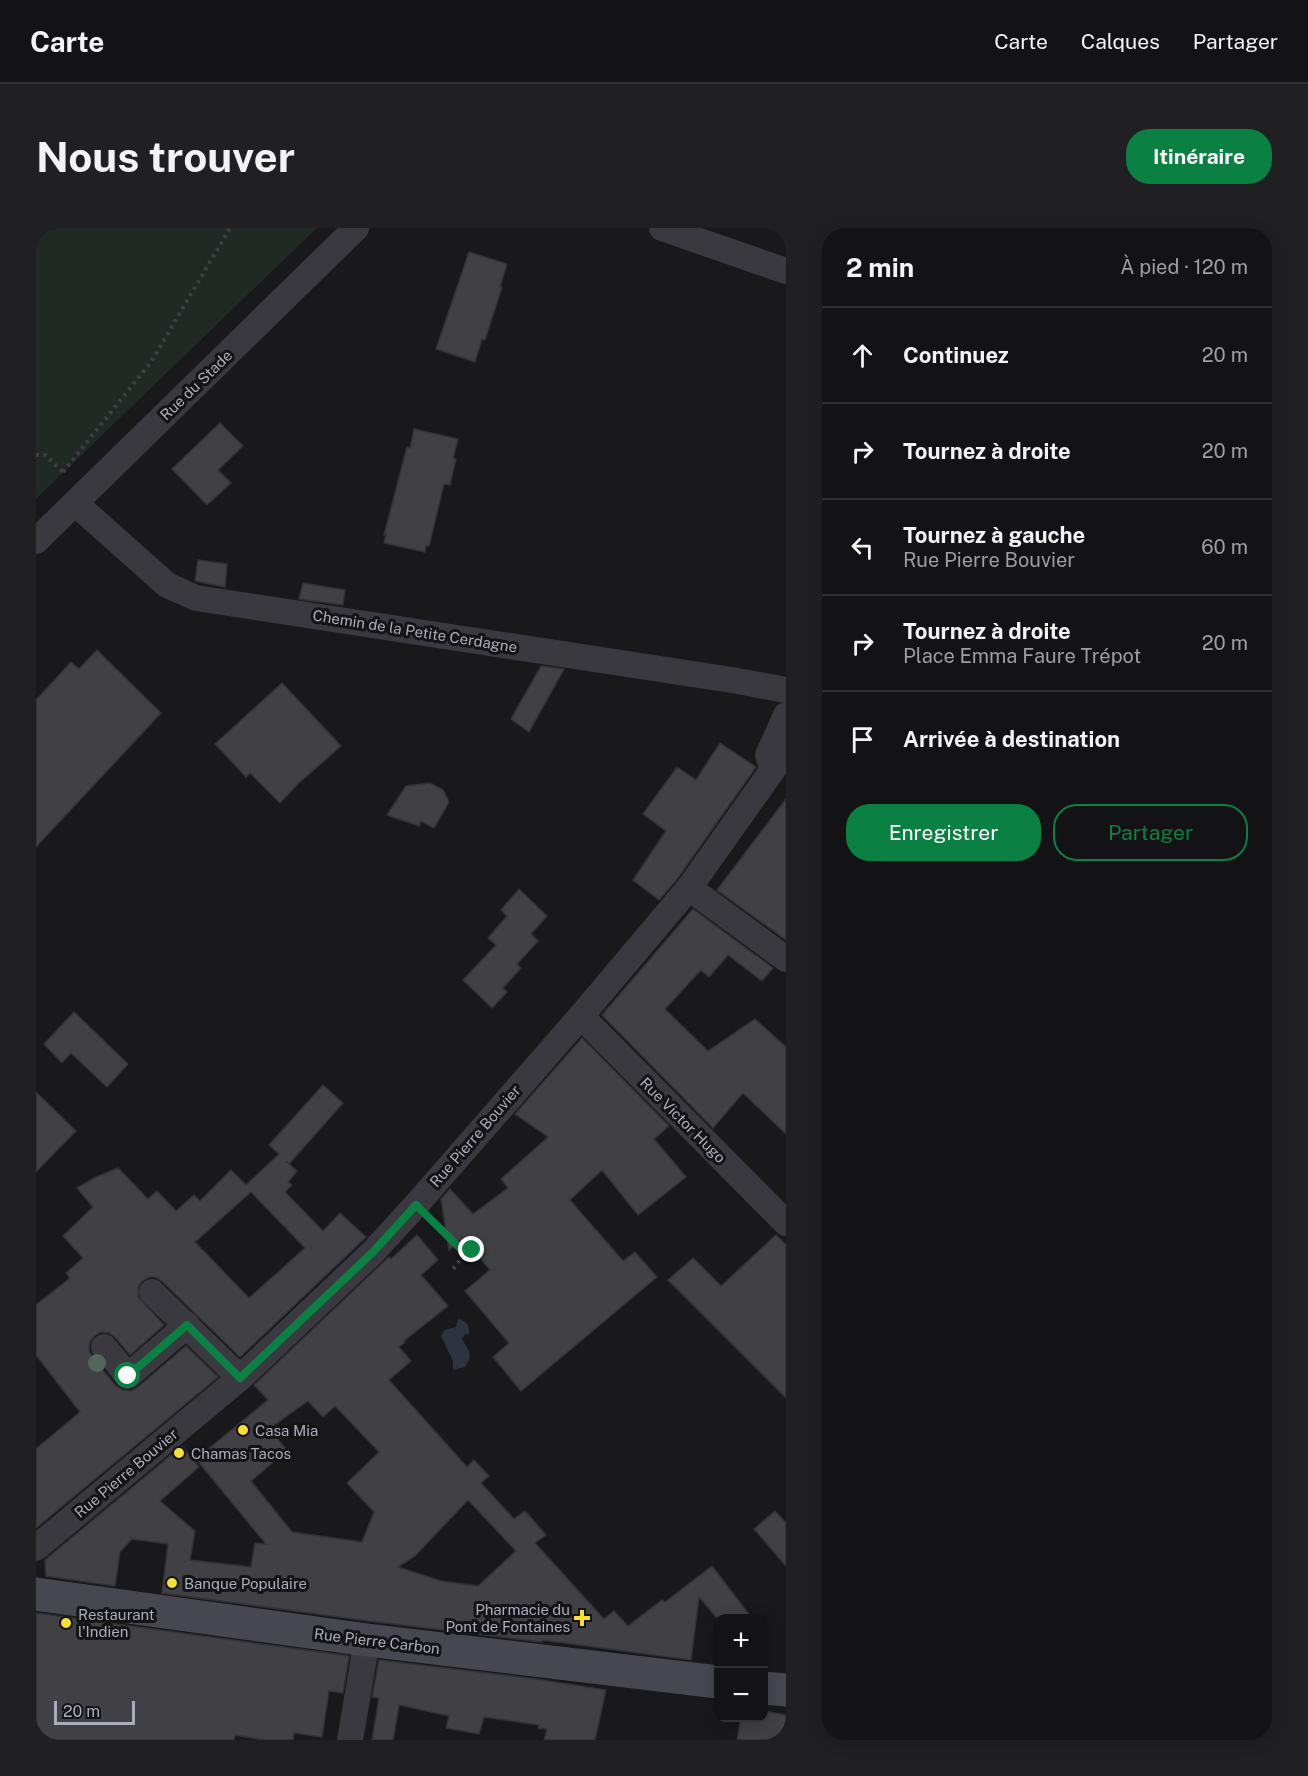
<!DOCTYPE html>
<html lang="fr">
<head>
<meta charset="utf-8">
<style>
  body { margin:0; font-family:"Public Sans",sans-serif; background:#202022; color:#f1f3f6 }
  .controls { position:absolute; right:18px; bottom:18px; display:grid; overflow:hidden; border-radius:12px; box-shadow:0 3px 15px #0003 }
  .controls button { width:54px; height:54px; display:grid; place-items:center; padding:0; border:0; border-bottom:2px solid #323234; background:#131214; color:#f1f3f6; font:30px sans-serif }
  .scale { position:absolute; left:18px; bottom:15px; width:81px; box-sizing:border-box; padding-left:6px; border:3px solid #abacbb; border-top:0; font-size:16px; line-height:21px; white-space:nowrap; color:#abacbb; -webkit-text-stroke:4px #141316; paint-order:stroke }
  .stop { position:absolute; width:18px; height:18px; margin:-14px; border:4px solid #0b8043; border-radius:50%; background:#fff }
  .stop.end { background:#0b8043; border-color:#fff; box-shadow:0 2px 6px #0008 }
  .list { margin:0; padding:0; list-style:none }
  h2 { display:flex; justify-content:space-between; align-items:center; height:78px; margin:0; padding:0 24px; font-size:26px }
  h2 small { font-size:20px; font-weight:400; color:#9d9ea0 }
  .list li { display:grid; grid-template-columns:39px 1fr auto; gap:18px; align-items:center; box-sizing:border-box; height:96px; padding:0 24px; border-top:2px solid #323234 }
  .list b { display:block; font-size:22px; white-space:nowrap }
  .list p { margin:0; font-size:20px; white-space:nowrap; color:#9d9ea0 }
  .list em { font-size:20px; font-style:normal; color:#9d9ea0 }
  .actions { display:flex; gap:12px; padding:18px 24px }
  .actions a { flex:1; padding:14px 0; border:2px solid #0b8043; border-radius:24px; text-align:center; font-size:21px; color:#0b8043 }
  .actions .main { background:#0b8043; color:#fff }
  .icon { flex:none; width:33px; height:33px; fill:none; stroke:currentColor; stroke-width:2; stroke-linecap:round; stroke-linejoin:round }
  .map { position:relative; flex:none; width:750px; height:1512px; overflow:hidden; border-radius:24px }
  header { display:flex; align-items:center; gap:36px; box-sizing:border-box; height:84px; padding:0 30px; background:#131214; border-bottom:2px solid #323234 }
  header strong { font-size:28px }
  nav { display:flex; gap:33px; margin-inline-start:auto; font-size:21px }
  .intro { display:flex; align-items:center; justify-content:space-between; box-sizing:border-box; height:144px; padding:0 36px }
  h1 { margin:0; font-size:42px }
  .button { padding:15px 27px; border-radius:24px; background:#0b8043; color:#fff; font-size:21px; font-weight:700 }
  main { display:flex; gap:36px; padding:0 36px }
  aside { flex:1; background:#131214; border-radius:24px; box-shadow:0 3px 15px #0003 }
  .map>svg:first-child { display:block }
  .green { fill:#202923 }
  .water { fill:#2e343f }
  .building { fill:#404045; stroke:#333237; stroke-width:1.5; fill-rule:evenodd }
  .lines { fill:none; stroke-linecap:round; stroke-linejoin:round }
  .path { stroke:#3f4047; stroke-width:4; stroke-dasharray:3 4.5; stroke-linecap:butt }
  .street { stroke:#3a3940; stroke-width:26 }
  .secondary { stroke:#474750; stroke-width:33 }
  .tree { fill:#526659 }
  .route { stroke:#0b8043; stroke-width:8 }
  .poi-dot { fill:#f5e036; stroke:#141316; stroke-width:2 }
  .labels { text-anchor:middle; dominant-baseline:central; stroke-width:6; stroke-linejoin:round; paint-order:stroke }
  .street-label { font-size:15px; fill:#abacbb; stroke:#141316 }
  .poi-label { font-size:15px; fill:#abacbb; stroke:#141316; text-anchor:start }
</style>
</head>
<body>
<header>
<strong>Carte</strong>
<nav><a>Carte</a><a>Calques</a><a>Partager</a></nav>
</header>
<div class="intro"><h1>Nous trouver</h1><a class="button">Itinéraire</a></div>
<main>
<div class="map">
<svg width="750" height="1512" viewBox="0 0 750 1512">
  <rect width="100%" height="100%" fill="#19181b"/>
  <path class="green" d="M0 0H281L0 271Z"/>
  <path class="water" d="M422 1091C431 1093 434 1098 433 1107L429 1106 426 1111 433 1123 434 1130 429 1139 417 1142V1133L405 1108 408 1102 420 1099Z"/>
  <g class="building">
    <path d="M433 24 471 36 464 59H466L449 112 446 111 439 134 400 121Z"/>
    <path d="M184 195 207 218 182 242 195 255 171 277 136 241Z"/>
    <path d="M378 201 422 211 417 230 420 231 414 257 408 256 393 318H390L389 324 348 315 350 307H348L371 219 374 220Z"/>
    <path d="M162 332 191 336 189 359 159 353Z"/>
    <path d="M267 355 309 362 307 377 263 371Z"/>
    <path d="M61 422 125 485 0 619V472L35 434 43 441Z"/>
    <path d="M505 438 528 441 493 504 475 491Z"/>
    <path d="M246 455 305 518 264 554 244 575 214 545 210 549 179 516Z"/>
    <path d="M684 515 720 539 641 651 623 672 597 652 630 603 607 586 641 539 660 552Z"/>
    <path d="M394 555 407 562 413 574 398 600 385 593 383 598 351 587 370 558Z"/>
    <path d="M750 571V712L681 662Z"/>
    <path d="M483 661 511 688 495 706 502 713 481 736 485 740 467 760 471 764 456 780 427 752 460 717 452 710 471 688 465 682Z"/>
    <path d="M657 681 737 740 726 753 692 727 673 749 665 742 629 781 672 823 719 791 750 819V906L707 865 677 900 566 787Z"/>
    <path d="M38 784 92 836 71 859 35 825 26 835 8 816Z"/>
    <path d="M546 810 633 898 618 911 650 949 602 987 566 942 534 972 587 1033 599 1024 621 1049 485 1163 457 1129 473 1115 429 1063 454 1042 427 1010 413 1022 405 971 414 961 437 986 472 960 465 951 512 909 479 886Z"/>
    <path d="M287 857 307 875 253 936 250 933 261 943 252 954 256 957 249 964 287 1003 304 985 330 1009 204 1129 126 1053 119 1049H113L106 1053 102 1060V1069L128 1097 94 1127 79 1109 73 1105 65 1104 58 1108 54 1114 53 1122 56 1129 80 1158 87 1162 95 1163 102 1159 150 1118 182 1149 0 1300V1221L44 1184 0 1127V1077L34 1050 30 1045 47 1030 27 1008 57 979 41 960 58 950 82 940 112 971 121 963 140 983 158 967 164 973 195 942 210 957 243 926 233 917ZM215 964 269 1020 213 1070 159 1014Z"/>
    <path d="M0 864 40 903 0 944Z"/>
    <path d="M381 1007 402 1032 385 1047 412 1078 368 1113 369 1114 363 1119 375 1133 353 1152 431 1239 438 1232 453 1248 445 1255 478 1291 489 1283 510 1307 499 1315 568 1391 578 1383 592 1398 626 1372 629 1374 676 1338 716 1390H681L663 1369 655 1432 506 1412V1414L333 1393 126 1365 132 1316 96 1311 84 1324 79 1358 10 1348 9 1332 146 1218 163 1239 124 1273 159 1303 154 1332 215 1339 219 1315 230 1316 160 1231 232 1172 218 1157 353 1029 355 1031ZM272 1173 287 1189 299 1178 343 1224 311 1255 338 1284 326 1314 256 1304 215 1253 251 1222 233 1201ZM432 1272 480 1323 442 1358 405 1353 362 1339 379 1328Z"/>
    <path d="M740 1007 750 1017V1170L632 1052 657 1030 685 1058Z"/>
    <path d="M739 1283 750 1295V1338L718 1301Z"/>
    <path d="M0 1385 313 1428 307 1465 293 1463 286 1509 258 1505 257 1512H228L199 1507 198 1512H0Z"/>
    <path d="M343 1432 500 1451 570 1462 559 1512H508L511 1501 502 1500 503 1497 448 1489 443 1506 410 1500 413 1488 363 1477 357 1512H336L343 1470 336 1469Z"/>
    <path d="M728 1483 750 1487V1512H701L705 1490H728Z"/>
  </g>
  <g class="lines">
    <g class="path">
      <path d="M0 227H9L28 245"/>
      <path d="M27 244 115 134 194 0"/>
      <path d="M398 995 429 1025 415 1044"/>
      <path d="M429 1025 436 1022"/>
    </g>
    <g class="street">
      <path d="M626 0 750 43"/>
      <path d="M39 275 131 357 160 370 696 452 750 462"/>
      <path d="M0 313 320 0"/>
      <path d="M736 539 732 527 750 487"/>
      <path d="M653 660 750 731"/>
      <path d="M545 788 750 995"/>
      <path d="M116 1064 204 1150"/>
      <path d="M68 1119 92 1148 151 1097"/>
      <path d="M0 1320 204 1150 337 1024 380 977 545 788 653 660 750 523"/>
      <path d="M314 1512 331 1412"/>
    </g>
    <g class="secondary">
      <path d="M0 1366 331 1412 682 1454"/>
      <path d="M728 1460 750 1462"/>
    </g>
  </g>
  <circle class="tree" cx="61" cy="1135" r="9"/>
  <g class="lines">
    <path class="route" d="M92 1148 151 1097 204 1150 337 1024 380 977 429 1025 436 1022"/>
  </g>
  <g class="poi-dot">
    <circle cx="207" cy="1202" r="6"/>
    <circle cx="143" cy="1225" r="6"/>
    <circle cx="136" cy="1355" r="6"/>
    <path d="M543 1381h6v6h6v6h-6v6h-6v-6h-6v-6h6z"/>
    <circle cx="30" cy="1395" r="6"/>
  </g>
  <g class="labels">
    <g class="street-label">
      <text transform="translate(160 157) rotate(-44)">Rue du Stade</text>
      <text transform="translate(379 403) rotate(9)">Chemin de la Petite Cerdagne</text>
      <text transform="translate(647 892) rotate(45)">Rue Victor Hugo</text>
      <text transform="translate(439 908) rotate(-49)">Rue Pierre Bouvier</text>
      <text transform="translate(90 1245) rotate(-40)">Rue Pierre Bouvier</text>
      <text transform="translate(341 1413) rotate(7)">Rue Pierre Carbon</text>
    </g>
    <g class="poi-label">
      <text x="219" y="1202">Casa Mia</text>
      <text x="155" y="1225">Chamas Tacos</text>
      <text x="148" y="1355">Banque Populaire</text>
      <text x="534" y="1381" text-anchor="end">Pharmacie du<tspan x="534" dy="17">Pont de Fontaines</tspan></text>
      <text x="42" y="1386">Restaurant<tspan x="42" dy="17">l'Indien</tspan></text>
    </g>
  </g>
</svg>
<div class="controls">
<button>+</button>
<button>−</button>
</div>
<div class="scale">20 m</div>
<div class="stop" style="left:92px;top:1148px"></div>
<div class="stop end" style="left:436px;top:1022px"></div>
</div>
<aside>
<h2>2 min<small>À pied · 120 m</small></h2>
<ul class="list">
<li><svg class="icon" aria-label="ahead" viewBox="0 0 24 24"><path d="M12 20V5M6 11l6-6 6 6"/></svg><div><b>Continuez</b></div><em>20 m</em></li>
<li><svg class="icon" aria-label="right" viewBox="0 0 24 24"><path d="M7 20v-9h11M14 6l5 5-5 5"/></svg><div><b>Tournez à droite</b></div><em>20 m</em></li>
<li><svg class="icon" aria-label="left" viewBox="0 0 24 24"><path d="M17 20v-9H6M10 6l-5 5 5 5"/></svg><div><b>Tournez à gauche</b><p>Rue Pierre Bouvier</p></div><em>60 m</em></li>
<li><svg class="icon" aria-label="right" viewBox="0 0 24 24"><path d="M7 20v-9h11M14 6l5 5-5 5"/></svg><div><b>Tournez à droite</b><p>Place Emma Faure Trépot</p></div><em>20 m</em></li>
<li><svg class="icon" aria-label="arrive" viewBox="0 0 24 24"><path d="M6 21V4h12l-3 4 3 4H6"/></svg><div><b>Arrivée à destination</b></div></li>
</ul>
<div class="actions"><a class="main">Enregistrer</a><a>Partager</a></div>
</aside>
</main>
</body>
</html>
